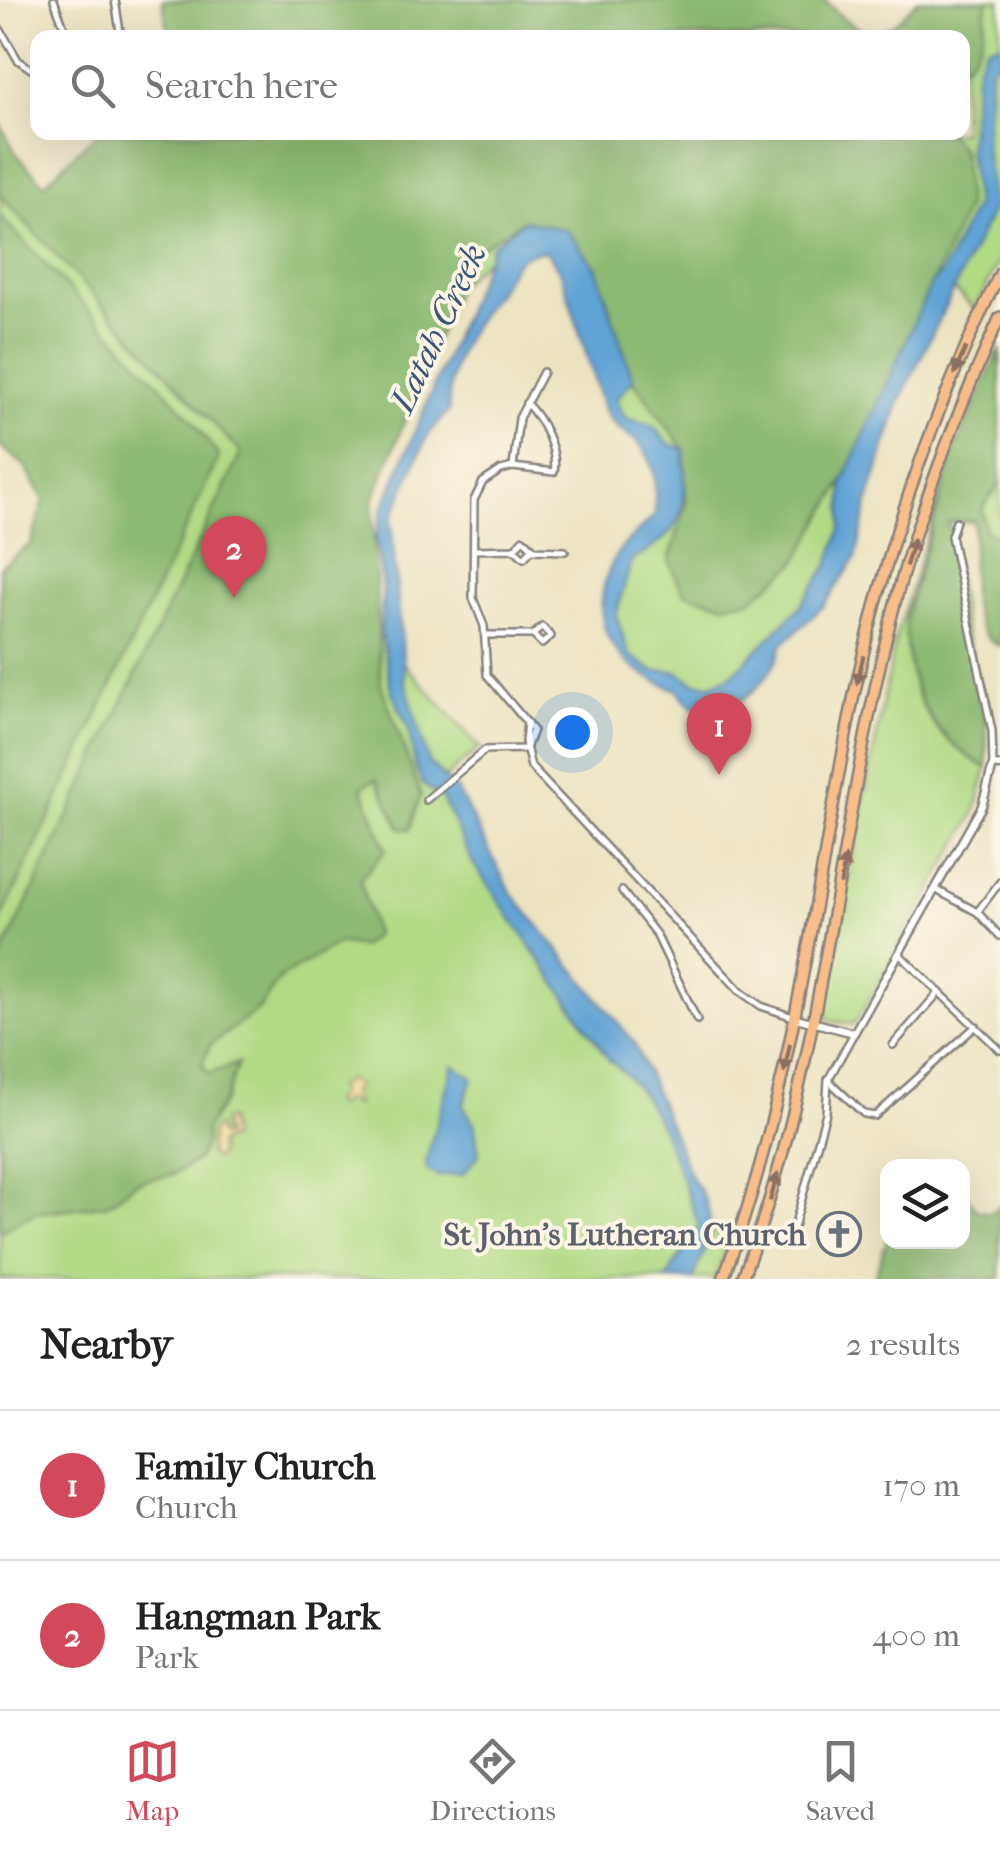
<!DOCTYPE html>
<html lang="en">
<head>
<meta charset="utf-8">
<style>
  body { margin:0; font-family:"IM FELL French Canon",serif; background:#f6f6f6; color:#222 }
  .controls { position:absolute; right:30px; bottom:30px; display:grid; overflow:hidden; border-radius:20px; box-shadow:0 10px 40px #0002 }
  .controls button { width:90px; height:90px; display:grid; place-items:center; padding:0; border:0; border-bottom:2px solid #e0e0e0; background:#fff; color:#222; font:50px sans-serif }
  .you { position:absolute; left:572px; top:732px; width:35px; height:35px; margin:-25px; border:8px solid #fff; border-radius:50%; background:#1a73e8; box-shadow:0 0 0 15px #1a73e833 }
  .badge { display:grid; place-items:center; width:65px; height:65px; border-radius:50%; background:#d1495b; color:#fff; font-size:32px; font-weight:700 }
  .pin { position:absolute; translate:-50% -82px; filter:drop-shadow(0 2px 5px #0008) }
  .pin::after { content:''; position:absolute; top:52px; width:35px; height:30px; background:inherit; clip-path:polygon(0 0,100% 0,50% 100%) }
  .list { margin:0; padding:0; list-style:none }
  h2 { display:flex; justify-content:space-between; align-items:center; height:130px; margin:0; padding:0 40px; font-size:42px }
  h2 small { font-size:32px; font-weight:400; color:#767676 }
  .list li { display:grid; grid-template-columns:65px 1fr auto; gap:30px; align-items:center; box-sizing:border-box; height:150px; padding:0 40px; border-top:2px solid #e0e0e0 }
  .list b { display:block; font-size:38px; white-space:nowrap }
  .list p { margin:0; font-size:32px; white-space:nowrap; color:#767676 }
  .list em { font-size:32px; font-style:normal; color:#767676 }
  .icon { flex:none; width:55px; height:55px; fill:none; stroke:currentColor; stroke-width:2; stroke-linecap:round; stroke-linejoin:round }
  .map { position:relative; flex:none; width:1000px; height:1279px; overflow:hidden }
  .search { position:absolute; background:#fff; box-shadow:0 10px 40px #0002; left:30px; right:30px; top:30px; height:110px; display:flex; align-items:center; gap:25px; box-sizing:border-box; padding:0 35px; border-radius:20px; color:#767676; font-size:38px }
  .sheet { height:430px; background:#fff }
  nav { display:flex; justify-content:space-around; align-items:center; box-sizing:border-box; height:140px; border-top:2px solid #e0e0e0; background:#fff; font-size:28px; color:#767676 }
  nav a { display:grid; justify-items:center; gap:5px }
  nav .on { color:#d1495b }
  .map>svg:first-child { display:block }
  .green { fill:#b1da85; stroke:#6a7e60; stroke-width:2.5 }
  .forest { fill:#8cba72; stroke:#576e56; stroke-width:2.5 }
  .sand { fill:#eeda9e; stroke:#887e6c; stroke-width:2.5 }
  .water { fill:#60a3d5; stroke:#416288; stroke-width:2.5 }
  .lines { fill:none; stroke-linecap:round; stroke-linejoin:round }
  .minor-casing { stroke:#86827d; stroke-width:10 }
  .tertiary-casing { stroke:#86827d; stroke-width:11 }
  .trunk-casing { stroke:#86827d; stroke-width:14 }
  .minor { stroke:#fff; stroke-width:5 }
  .tertiary { stroke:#fff; stroke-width:6 }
  .trunk { stroke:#f8bd89; stroke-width:9 }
  .oneway { fill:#8d7062 }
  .labels { text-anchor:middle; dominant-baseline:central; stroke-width:8; stroke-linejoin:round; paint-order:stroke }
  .worship-label { font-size:32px; font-weight:bold; fill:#5b616d; stroke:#fcf5e5; text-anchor:end }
  .water-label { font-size:35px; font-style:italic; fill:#3b5679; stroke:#fcf5e5 }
</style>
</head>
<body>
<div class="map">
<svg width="1000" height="1279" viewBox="0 0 1000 1279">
  <rect width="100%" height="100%" fill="#fcf5e5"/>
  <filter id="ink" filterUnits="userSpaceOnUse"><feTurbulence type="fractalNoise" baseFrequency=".01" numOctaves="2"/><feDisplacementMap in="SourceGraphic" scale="20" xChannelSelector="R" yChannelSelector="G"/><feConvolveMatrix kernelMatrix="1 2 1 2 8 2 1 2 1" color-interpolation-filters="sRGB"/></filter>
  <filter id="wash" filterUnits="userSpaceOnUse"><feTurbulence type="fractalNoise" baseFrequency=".0048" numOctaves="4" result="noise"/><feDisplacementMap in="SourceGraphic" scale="40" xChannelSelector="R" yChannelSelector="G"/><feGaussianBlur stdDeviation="2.25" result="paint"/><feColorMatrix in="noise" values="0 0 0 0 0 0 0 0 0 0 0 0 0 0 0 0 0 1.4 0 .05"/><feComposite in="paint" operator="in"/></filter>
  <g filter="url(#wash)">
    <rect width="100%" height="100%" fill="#ebe2bf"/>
    <g class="green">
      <path d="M167 0H825C862 40 882 43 917 0H1000V259L975 310 946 281 890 398 852 528 816 600 713 695C670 682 640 675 613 636L624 558 652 537 672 469 620 424 557 241 488 257 245 488 480 748 440 782 479 855 638 1075 705 1228 729 1240 715 1279H0V716L175 549 0 216V195L16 212 99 133 962 132V38H171Z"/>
      <path d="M955 449C922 560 854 696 987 768L975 813 857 1020 853 1024 829 1021 824 1008 895 640Z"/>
      <path d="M1000 483V536L997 537 985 531 982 509Z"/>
    </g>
    <g class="forest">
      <path d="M162 0H824C862 41 882 44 918 0H988C984 25 984 50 963 66L962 38 170 37Z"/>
      <path d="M0 123 15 152 44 184 98 132H947L962 150 967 206 843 482 796 563 751 600 724 604 684 593 669 561 686 505 684 449 633 380 596 267 566 230 524 220 470 254 372 503 381 685 421 795 410 829H401L376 779 362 787 386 850 360 879 375 935 361 947 338 943 279 979 259 1009 210 1045 202 1064 208 1074 238 1063 226 1098 205 1129 206 1142 197 1160 174 1174 137 1182 108 1204 35 1213 0 1232V960L241 453 0 195Z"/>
      <path d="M0 216 191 418 219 457 0 922V567L31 544 44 500 24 465 0 446Z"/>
      <path d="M1000 348V483L982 509 985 531 1000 536V646C959 629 974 557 974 521L949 522 964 627 986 713 987 768C927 735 903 683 906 615L955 449Z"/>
      <path d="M963 1189 976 1210 990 1213 1000 1206V1279H874L887 1239 962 1242Z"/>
    </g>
    <g class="sand">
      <path d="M348 1079 357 1085 352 1091 356 1105 345 1099 337 1108 333 1102 339 1094 337 1087Z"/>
      <path d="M228 1119 231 1138 219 1143V1156L214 1159 209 1154 211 1130 217 1127 220 1136H225L222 1121Z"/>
    </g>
    <g class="water">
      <path d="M1000 44V61L991 66 985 145 993 208 900 401 870 494 856 558 824 606 781 645C776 684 707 743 678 690 615 669 583 626 613 561 621 544 643 528 655 515 655 490 658 466 641 446 627 429 618 437 603 408L561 273 546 251C510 252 512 275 492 299 466 331 447 367 449 411L428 434 391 520 405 681 429 763 458 791 511 892 634 1042 693 1181C720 1213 710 1242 693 1279H666L699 1226C677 1169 660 1098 610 1061L473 863 442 798 423 785 415 766 409 729 391 690 381 630 383 587 376 539 381 513 492 246 524 220 566 230 596 267 633 380 616 399 625 418 652 425 669 444 684 449C686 506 689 530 632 560L616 615 629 654 653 671H676L695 683 711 684 731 676 798 609 829 564 842 527 843 482 932 282 941 274 975 205 968 147 977 66 987 46Z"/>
      <path d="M453 1065 473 1078 463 1106 474 1122 479 1155 462 1175 438 1176 427 1170 426 1161Z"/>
    </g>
  </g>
  <g filter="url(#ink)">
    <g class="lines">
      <defs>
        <g id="minor">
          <path d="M54 0 68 38"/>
          <path d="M115 0 121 38"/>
          <path d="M0 29 18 60 38 74"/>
          <path d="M513 467 519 418 543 372"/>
          <path d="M956 521 951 536 992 731 993 765"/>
          <path d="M474 550 514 549 524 558 533 548 523 539 514 549"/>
          <path d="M532 550 565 551"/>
          <path d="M485 635H533L542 644 551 636 542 627 533 635"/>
          <path d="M527 722 525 742 531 767 741 992 761 1006 793 1017"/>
          <path d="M526 749 533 730 487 675 484 626 473 598 474 500 483 482 501 470 513 467 554 472C558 450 542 419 526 403"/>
          <path d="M426 800 485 750 526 749"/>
          <path d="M935 889 977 912 1000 936"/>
          <path d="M622 891 656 934 697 1020"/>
          <path d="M978 911 1000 882"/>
          <path d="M899 954 1000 1050"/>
          <path d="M893 1045 939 992"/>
          <path d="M828 1080 864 1114 875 1116 976 1026"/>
          <path d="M794 1227 826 1113 828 1080 854 1033"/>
        </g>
        <path id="tertiary" d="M796 1018 854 1033 982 806 993 765 1000 766"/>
        <g id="trunk">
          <path d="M723 1279C794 1090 814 891 854 695 885 547 934 408 1000 273"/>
          <path d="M742 1279C823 1068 836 841 890 623 916 516 955 416 1000 317"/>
        </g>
      </defs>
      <use href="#minor" class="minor-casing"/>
      <use href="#tertiary" class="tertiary-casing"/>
      <use href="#trunk" class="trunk-casing"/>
      <use href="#minor" class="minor"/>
      <use href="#tertiary" class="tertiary"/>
      <use href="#trunk" class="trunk"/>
    </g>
    <defs><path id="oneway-solid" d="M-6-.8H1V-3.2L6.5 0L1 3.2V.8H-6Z" transform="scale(2.5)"/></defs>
    <g class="oneway">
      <use href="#oneway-solid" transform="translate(960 361) rotate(113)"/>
      <use href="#oneway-solid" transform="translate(910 552) rotate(-74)"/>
      <use href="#oneway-solid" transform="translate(860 670) rotate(103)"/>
      <use href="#oneway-solid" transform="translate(843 870) rotate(-80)"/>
      <use href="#oneway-solid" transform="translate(787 1058) rotate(102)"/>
      <use href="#oneway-solid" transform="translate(774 1187) rotate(-74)"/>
    </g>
  </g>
  <defs>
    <symbol id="church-ring" viewBox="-11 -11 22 22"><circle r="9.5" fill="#fcf5e5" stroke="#6b7280" stroke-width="1.5"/><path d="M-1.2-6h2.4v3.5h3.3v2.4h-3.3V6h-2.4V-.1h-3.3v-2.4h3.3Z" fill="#6b7280"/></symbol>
  </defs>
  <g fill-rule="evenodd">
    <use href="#church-ring" x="814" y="1209" width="50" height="50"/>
  </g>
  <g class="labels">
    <g class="worship-label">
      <text x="806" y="1234">St John's Lutheran Church</text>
    </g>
    <g class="water-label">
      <text transform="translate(438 328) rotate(-65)">Latah Creek</text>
    </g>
  </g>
</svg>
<div class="controls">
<button><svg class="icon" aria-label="layers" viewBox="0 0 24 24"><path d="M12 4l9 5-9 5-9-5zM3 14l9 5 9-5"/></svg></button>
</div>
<div class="you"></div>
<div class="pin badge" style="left:719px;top:775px">1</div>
<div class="pin badge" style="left:234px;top:598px">2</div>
<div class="search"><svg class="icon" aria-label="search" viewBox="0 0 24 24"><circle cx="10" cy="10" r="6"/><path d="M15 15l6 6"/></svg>Search here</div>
</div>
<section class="sheet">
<h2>Nearby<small>2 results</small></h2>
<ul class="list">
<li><span class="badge">1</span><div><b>Family Church</b><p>Church</p></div><em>170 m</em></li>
<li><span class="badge">2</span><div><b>Hangman Park</b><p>Park</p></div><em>400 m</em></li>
</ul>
</section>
<nav>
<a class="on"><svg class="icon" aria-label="map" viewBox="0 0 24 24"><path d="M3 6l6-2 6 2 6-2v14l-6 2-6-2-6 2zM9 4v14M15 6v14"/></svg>Map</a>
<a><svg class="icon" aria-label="directions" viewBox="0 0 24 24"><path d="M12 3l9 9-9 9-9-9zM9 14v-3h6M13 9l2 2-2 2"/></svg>Directions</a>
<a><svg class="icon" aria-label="saved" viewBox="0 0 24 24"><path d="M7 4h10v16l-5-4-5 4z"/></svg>Saved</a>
</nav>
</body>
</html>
